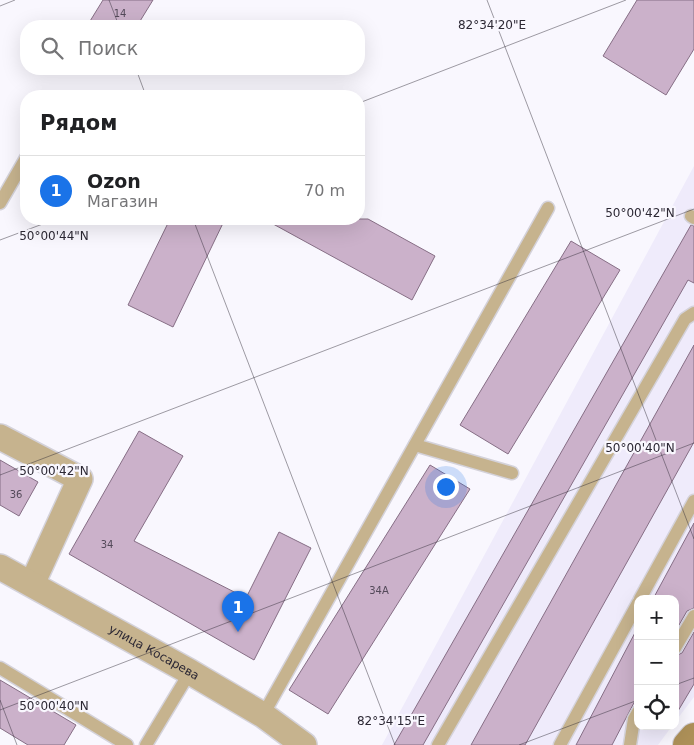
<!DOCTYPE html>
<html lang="ru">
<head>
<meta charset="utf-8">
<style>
  body { margin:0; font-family:"DejaVu Sans",sans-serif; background:#f2f2f2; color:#202124 }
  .controls { position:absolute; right:15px; bottom:15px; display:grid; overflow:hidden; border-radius:10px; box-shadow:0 5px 20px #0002 }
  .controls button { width:45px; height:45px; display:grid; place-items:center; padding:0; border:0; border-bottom:1px solid #e0e0e0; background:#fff; color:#202124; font:25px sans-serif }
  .you { position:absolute; left:445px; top:486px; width:18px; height:18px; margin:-12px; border:4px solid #fff; border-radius:50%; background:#1a73e8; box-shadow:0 0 0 8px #1a73e833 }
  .badge { display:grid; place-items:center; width:32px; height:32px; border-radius:50%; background:#1a73e8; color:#fff; font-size:16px; font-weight:700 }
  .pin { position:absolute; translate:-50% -41px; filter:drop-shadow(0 1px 2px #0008) }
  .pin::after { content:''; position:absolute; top:26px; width:18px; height:15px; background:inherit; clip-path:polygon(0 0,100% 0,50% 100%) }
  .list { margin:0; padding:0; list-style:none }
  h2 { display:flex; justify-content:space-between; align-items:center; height:65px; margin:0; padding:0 20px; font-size:21px }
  h2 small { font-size:16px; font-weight:400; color:#757577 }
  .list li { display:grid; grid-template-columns:32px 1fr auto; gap:15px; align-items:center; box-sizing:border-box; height:70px; padding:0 20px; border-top:1px solid #e0e0e0 }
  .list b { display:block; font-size:19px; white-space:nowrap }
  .list p { margin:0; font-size:16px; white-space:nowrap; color:#757577 }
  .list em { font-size:16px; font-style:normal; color:#757577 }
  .icon { flex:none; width:28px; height:28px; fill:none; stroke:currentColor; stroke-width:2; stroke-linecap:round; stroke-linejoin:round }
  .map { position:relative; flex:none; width:694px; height:745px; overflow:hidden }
  .search { position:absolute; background:#fff; box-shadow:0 5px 20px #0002; left:20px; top:20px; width:345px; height:55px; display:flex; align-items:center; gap:12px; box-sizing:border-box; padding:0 18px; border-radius:20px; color:#757577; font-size:19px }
  .panel { position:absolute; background:#fff; box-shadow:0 5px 20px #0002; left:20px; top:90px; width:345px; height:135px; border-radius:20px }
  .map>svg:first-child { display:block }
  .built { fill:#efebfb }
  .building { fill:#cbb1ca; stroke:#866e85 }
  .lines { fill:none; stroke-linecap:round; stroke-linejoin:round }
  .lane-casing { stroke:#d4d2da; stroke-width:15 }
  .street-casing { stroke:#d4d2da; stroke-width:28 }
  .secondary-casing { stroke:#d4d2da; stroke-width:30 }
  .lane { stroke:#c6b38e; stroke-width:12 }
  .street { stroke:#c6b38e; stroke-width:25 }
  .secondary { stroke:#ad9058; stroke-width:28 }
  .ticks { fill:none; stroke:#2c2834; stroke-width:1; stroke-opacity:0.45 }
  .labels { text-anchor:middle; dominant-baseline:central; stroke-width:4.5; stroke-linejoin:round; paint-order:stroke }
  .number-label { font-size:10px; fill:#544a5a }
  .street-label { font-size:12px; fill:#2c2834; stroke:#f9f7fe }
  .ticks-label { font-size:12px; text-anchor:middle; fill:#2c2834; stroke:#f9f7fe; stroke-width:4.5; stroke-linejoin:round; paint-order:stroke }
</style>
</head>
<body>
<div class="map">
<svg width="694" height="745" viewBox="0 0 694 745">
  <rect width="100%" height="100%" fill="#f9f7fe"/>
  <path class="built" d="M694 166V697L675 722V599H638V726H672L658 745H382Z"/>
  <g class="building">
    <path d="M103 0H153L137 26H87Z"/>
    <path d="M637 0H694V49L666 95 603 56Z"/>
    <path d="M170 219H225L173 327 128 305Z"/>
    <path d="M264 219H368L435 256 412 300Z"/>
    <path d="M691 225 694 226V283L688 280 423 745H394Z"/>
    <path d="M571 241 620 270 508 454 460 425Z"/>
    <path d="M694 345V442L525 745H471Z"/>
    <path d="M139 431 183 456 134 541 246 598 279 532 311 548 254 660 69 554Z"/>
    <path d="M0 460 38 482 19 516 0 505Z"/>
    <path d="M430 465 470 489 328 714 289 690Z"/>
    <path d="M694 523V608L687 611 675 632V599H653Z"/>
    <path d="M638 627V695L612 745H576Z"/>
    <path d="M694 632V684L675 716V656L682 653Z"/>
    <path d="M0 680 76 725 64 745H28L0 728Z"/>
  </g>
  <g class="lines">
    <defs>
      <g id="lane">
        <path d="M0 203 26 158"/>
        <path d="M691 216 694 218"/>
        <path d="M415 445 512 473"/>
        <path d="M640 599 694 501"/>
        <path d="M675 648 694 616"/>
        <path d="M0 668 127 745"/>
        <path d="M263 715 548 208"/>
        <path d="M146 745 190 672"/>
        <path d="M438 745 685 319 694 313"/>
        <path d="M560 745 638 603"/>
        <path d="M630 745 634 719 638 712"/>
      </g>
      <g id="street">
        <path d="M0 437 80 479 32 584"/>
        <path id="s1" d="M0 567 190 672 263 715 304 745"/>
      </g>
      <path id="secondary" d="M687 745 694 737"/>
    </defs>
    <use href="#lane" class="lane-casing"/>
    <use href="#street" class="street-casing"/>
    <use href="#secondary" class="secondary-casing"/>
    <use href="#lane" class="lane"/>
    <use href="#street" class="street"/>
    <use href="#secondary" class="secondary"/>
  </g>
  <path class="ticks" d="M109 0 119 26M487 0 694 539M0 6 15 0M136 69 146 96M359 103 626 0M193 219 395 745M0 240 56 219M0 475 694 209M675 685 694 678M0 700 17 745M0 710 694 443M519 745 638 700"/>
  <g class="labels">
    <g class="number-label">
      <text x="120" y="13">14</text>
      <text x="16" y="494">36</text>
      <text x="107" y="544">34</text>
      <text x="379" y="590">34А</text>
    </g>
    <g class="street-label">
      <text stroke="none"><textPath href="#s1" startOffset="176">улица Косарева</textPath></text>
    </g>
  </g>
  <g class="ticks-label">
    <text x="492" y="29">82°34'20"E</text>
    <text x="640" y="217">50°00'42"N</text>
    <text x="54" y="240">50°00'44"N</text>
    <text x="640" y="452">50°00'40"N</text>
    <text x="54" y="475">50°00'42"N</text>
    <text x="54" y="710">50°00'40"N</text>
    <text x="391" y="725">82°34'15"E</text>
  </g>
</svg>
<div class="controls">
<button>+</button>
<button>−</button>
<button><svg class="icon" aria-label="locate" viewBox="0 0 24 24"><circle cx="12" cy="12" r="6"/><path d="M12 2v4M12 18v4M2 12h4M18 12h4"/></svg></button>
</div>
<div class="you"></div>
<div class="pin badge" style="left:238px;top:632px">1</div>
<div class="search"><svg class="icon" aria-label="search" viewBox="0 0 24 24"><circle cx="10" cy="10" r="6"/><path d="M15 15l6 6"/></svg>Поиск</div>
<section class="panel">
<h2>Рядом<small></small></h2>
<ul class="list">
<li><span class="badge">1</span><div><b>Ozon</b><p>Магазин</p></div><em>70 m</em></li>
</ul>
</section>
</div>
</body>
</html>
